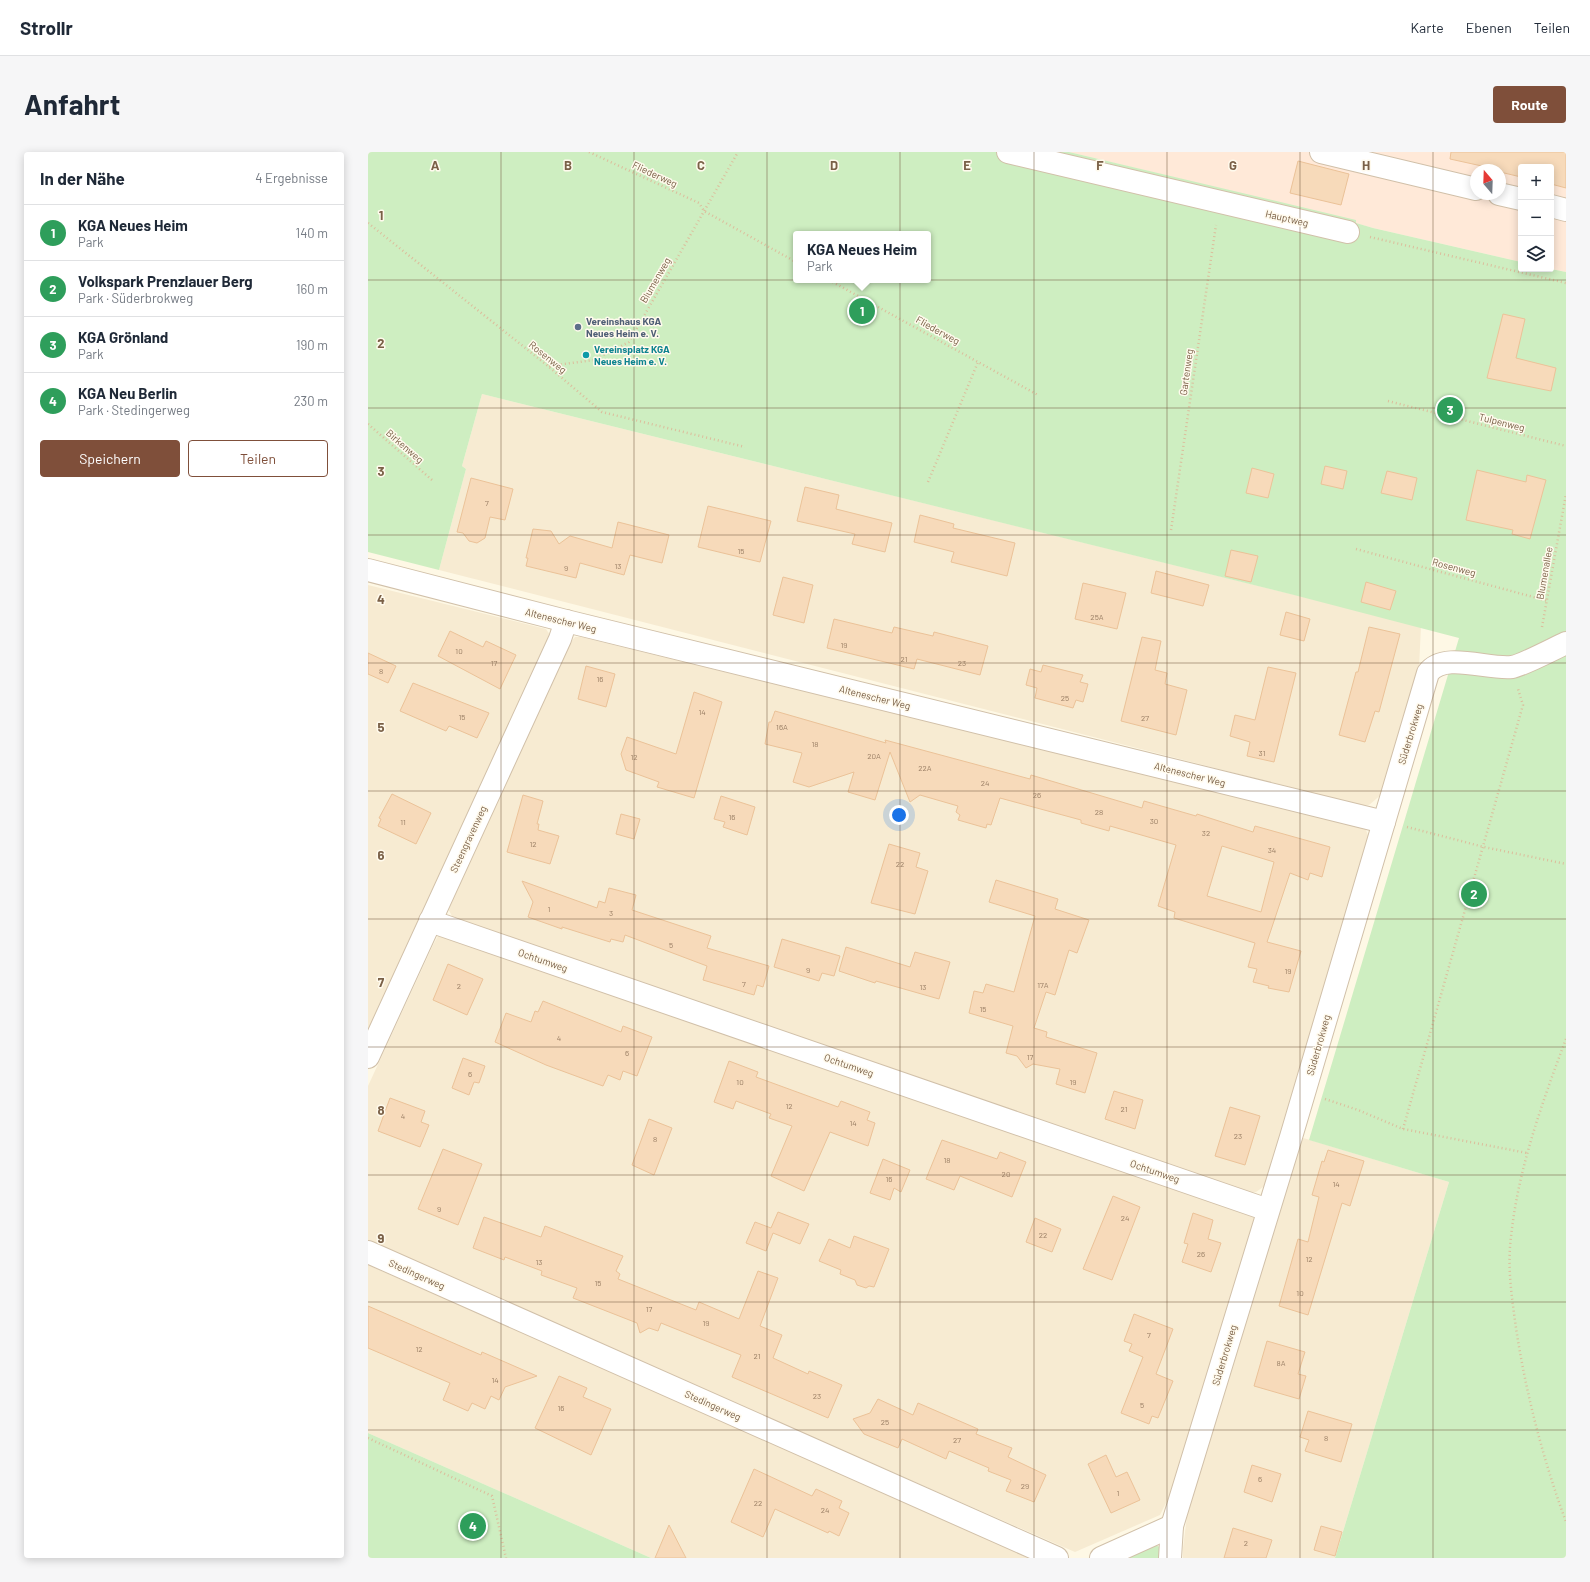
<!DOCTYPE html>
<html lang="de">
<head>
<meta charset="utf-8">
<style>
  body { margin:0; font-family:Barlow,sans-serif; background:#f6f6f7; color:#1f2937 }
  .controls { position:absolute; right:12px; top:12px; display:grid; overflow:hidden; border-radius:4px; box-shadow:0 2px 10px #0003 }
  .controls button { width:36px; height:36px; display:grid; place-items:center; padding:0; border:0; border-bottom:1px solid #e0e1e3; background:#fff; color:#1f2937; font:20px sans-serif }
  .compass { position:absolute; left:1102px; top:12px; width:36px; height:36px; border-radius:50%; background:#fff; box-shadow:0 2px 10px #0003; rotate:341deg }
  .you { position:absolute; left:531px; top:663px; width:14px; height:14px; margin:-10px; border:3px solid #fff; border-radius:50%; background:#1a73e8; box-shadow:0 0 0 6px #1a73e833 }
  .badge { display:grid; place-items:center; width:26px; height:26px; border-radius:50%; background:#7f4f3a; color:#fff; font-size:13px; font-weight:700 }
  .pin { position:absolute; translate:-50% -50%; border:2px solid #fff; box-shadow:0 1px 4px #0006 }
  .popup { position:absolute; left:425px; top:79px; width:138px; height:52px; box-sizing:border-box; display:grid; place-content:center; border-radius:4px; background:#fff; filter:drop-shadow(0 1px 3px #0005); font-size:13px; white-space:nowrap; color:#747a83 }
  .popup b { font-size:15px; color:#1f2937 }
  .popup::after { content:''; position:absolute; left:50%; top:100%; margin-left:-8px; border:8px solid transparent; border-top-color:#fff }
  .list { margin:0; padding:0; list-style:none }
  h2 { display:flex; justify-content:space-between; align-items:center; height:52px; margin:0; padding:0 16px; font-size:17px }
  h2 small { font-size:13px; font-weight:400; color:#747a83 }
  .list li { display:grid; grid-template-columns:26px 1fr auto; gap:12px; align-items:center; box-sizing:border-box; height:56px; padding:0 16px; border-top:1px solid #e0e1e3 }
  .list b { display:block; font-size:15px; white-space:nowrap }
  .list p { margin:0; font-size:13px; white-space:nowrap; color:#747a83 }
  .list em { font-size:13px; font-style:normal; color:#747a83 }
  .actions { display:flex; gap:8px; padding:12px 16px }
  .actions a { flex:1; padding:9px 0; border:1px solid #7f4f3a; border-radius:4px; text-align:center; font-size:14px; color:#7f4f3a }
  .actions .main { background:#7f4f3a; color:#fff }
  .icon { flex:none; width:22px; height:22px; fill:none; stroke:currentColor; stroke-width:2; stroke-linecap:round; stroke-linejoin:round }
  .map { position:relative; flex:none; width:1198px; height:1406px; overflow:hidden; border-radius:4px }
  header { display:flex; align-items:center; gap:24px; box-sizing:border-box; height:56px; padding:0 20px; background:#fff; border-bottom:1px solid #e0e1e3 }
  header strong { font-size:19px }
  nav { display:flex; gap:22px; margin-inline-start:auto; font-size:14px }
  .intro { display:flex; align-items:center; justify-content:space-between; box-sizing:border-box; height:96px; padding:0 24px }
  h1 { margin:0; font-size:28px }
  .button { padding:10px 18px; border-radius:4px; background:#7f4f3a; color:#fff; font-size:14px; font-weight:700 }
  main { display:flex; gap:24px; padding:0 24px }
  aside { flex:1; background:#fff; border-radius:4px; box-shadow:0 2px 10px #0003 }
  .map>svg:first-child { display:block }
  .residential { fill:#f7ebd2 }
  .commercial { fill:#ffe9d8; fill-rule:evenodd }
  .green { fill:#ceeec1; fill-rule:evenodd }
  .building { fill:#f7daba; stroke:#ebc298; fill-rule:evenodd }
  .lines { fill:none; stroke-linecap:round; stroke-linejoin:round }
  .minor-casing { stroke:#d1c0a9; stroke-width:24 }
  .path { stroke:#dcbd9c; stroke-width:2.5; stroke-dasharray:1 3; stroke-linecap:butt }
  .minor { stroke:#fff; stroke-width:22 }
  .grid { fill:none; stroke:#7a6047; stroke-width:1; stroke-opacity:0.55 }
  .service-dot { fill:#5c6f8a; stroke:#fffaed; stroke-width:1.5 }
  .culture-dot { fill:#0f9aa8; stroke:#fffaed; stroke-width:1.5 }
  .labels { text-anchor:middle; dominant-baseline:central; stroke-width:3; stroke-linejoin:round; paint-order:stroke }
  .number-label { font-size:8px; fill:#997e64 }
  .street-label { font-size:10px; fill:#7a6047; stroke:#fffaed }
  .service-label { font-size:10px; font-weight:bold; fill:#4e5e75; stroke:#fffaed; text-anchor:start }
  .culture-label { font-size:10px; font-weight:bold; fill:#0d838f; stroke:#fffaed; text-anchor:start }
  .grid-label { font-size:13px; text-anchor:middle; font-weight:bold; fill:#7a6047; stroke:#fffaed; stroke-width:3; stroke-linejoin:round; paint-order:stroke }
</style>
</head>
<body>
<header>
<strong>Strollr</strong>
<nav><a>Karte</a><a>Ebenen</a><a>Teilen</a></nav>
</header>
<div class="intro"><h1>Anfahrt</h1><a class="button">Route</a></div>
<main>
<aside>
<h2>In der Nähe<small>4 Ergebnisse</small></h2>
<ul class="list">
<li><span class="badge" style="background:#2e9e5b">1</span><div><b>KGA Neues Heim</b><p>Park</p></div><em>140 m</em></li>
<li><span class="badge" style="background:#2e9e5b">2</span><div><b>Volkspark Prenzlauer Berg</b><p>Park · Süderbrokweg</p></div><em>160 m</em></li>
<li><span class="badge" style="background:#2e9e5b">3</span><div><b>KGA Grönland</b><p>Park</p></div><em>190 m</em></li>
<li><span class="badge" style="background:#2e9e5b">4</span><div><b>KGA Neu Berlin</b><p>Park · Stedingerweg</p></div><em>230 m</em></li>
</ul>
<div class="actions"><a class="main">Speichern</a><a>Teilen</a></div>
</aside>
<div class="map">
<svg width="1198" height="1406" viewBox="0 0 1198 1406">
  <rect width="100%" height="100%" fill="#fef8e5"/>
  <g class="residential">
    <path d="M114 242 1053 474 1051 516 1014 642 1001 653 996 654 71 418 98 317 94 314Z"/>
    <path d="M0 433 178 477 182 483 0 883Z"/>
    <path d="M207 485H213L992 674 998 678 1001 686 898 1033 888 1040 879 1041 85 766 78 753 203 490Z"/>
    <path d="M76 783 882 1060 886 1066V1072L805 1337 792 1363 707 1400 0 1091V934L65 793 70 784Z"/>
    <path d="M932 985 1081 1030 967 1406H815V1396L819 1364Z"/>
    <path d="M0 1113 574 1366 667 1406H283L0 1281Z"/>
  </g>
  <path class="commercial" d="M701 0H1198V120L1183 117V15H1153V110L1005 76 987 71 988 69ZM1108 18H1132V42H1108Z"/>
  <g class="green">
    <path d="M0 0H701L988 68V71L1005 76 1153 110V117H1183L1198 120V1406H967L1081 1030 941 988 1091 486 926 443 114 242 94 314 98 317 71 418 0 400ZM428 82H560V128H428Z"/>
    <path d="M0 1281 283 1406H0Z"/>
    <path d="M787 1393 792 1395 793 1406H756Z"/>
  </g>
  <g class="building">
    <path d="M1083 0H1198V36L1183 32V15H1153V25L1132 20V18L1082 7Z"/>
    <path d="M930 9 981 22 973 53 922 41Z"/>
    <path d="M1135 162 1157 167 1148 206 1188 216 1183 239 1119 226Z"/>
    <path d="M957 314 979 319 975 337 953 332Z"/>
    <path d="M884 316 906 322 900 346 878 341Z"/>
    <path d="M1109 318 1158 330 1159 323 1178 328 1162 387 1144 382 1145 378 1098 368Z"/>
    <path d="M1019 319 1049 326 1044 348 1013 341Z"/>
    <path d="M103 326 145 337 137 368 122 365 117 386 109 391 101 389 95 381 89 380Z"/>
    <path d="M437 335 471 343 468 357 524 371 517 400 484 392 487 382 429 369Z"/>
    <path d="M340 354 403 369 392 410 330 395Z"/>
    <path d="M552 363 586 372 585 376 647 391 639 424 583 410 586 400 546 390Z"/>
    <path d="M250 370 301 383 294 411 262 403 256 423 212 411 208 426 158 414 160 406H158L165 377 183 379 191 392 202 384 244 396Z"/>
    <path d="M863 398 890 404 883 430 857 424Z"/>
    <path d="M788 419 841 433 835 454 783 441Z"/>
    <path d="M415 425 445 433 436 471 405 463Z"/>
    <path d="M998 430 1028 439 1022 458 993 450Z"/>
    <path d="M715 431 758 441 749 477 707 467Z"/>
    <path d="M918 460 942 467 936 489 912 483Z"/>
    <path d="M466 467 524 481 526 475 565 484 566 480 620 494 612 523 549 507 546 517 459 496Z"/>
    <path d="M1001 475 1032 482 1011 560 1007 559 997 590 971 583 988 520H990Z"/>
    <path d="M82 479 115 495 118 489 148 503 132 537 70 504Z"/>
    <path d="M774 485 793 489 787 518 799 521 797 532 819 538 808 583 753 569Z"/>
    <path d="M0 501 28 514 20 531 0 522Z"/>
    <path d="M675 513 715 523 712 530 720 532 715 550 708 548 705 556 667 546 669 536 658 533 662 517 673 520Z"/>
    <path d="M218 514 247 522 238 555 210 547Z"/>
    <path d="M900 515 928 521 906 610 879 604 882 590 862 584 867 563 887 568Z"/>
    <path d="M45 531 121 561 109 586 81 574 78 579 32 559Z"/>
    <path d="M326 540 354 550 326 646 289 635 291 630 258 618 253 602 259 585 308 602Z"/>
    <path d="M407 559 518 591 517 588 662 627 663 623 774 656 776 649 828 664 829 662 885 680 887 674 962 695 954 725 942 721 940 728 922 721 899 790 933 799 921 840 900 836 901 834 885 830 889 817 880 815 887 791 806 766 807 760 790 754 808 693 742 674 741 679 713 671V668L632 646 623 673 619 672 618 676 590 668 592 663 588 660 590 654 552 643 542 650 522 600 507 648 480 640 486 620 441 635 425 630 434 601 397 592 401 570H403ZM854 694 906 710 893 760 839 744Z"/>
    <path d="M24 642 63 661 48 692 10 674 13 667 11 666Z"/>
    <path d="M155 643 175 649 169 672H171L170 678 191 684 182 712 139 700Z"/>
    <path d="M353 644 387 655 379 683 355 675 357 670 346 667Z"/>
    <path d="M253 662 272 667 266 687 248 682Z"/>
    <path d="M521 692 552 701 548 715 560 719 547 762 503 751Z"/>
    <path d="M628 728 690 747 687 757 721 768 709 801 701 798 687 843 678 840 666 876 679 880 678 885 729 901 717 941 688 932 692 917 665 912 658 916 649 904 638 901 645 874 601 861 606 839 615 841 618 832 646 840 667 764 621 750Z"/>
    <path d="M154 729 229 756 231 749 237 751 241 736 268 743 264 758 343 784 339 796 401 814 395 835 389 833 386 843 335 828 339 814 257 783 255 790 243 787 242 790 194 775V777L160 765 165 750Z"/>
    <path d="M414 787 472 804 466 824 454 821 451 829 406 815Z"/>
    <path d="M478 795 542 815 547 800 582 810 571 847 508 829 507 831 471 819Z"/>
    <path d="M80 812 115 827 99 863 65 848Z"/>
    <path d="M175 849 253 880 255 874 284 885 269 924 255 919 252 928 240 923 235 934 178 913 127 890 138 861 163 870 167 859 170 860Z"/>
    <path d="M95 906 117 914 111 931 106 930 101 943 84 936Z"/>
    <path d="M361 909 390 920 388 925 470 955 473 949 502 960 499 968 507 971 500 994 462 980 436 1039 403 1024 424 974 401 966 403 962 368 949 365 957 346 950Z"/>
    <path d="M746 939 775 948 767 977 737 967Z"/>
    <path d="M22 946 57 959 53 970 61 973 52 995 10 979Z"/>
    <path d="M862 955 892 964 877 1013 847 1004Z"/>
    <path d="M281 967 304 976 286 1023 264 1013Z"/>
    <path d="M574 988 629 1007 632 1000 658 1010 644 1045 592 1024 586 1038 558 1027Z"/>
    <path d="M75 997 114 1012 90 1073 50 1057Z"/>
    <path d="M960 998 996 1009 982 1054 974 1051 940 1163 911 1154 930 1087 940 1090 951 1045 944 1043 954 1009 956 1010Z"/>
    <path d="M515 1007 542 1018 533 1040 526 1036 522 1048 502 1041Z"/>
    <path d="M745 1044 772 1055 744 1128 715 1117Z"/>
    <path d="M410 1060 441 1072 432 1092 405 1081 398 1099 378 1091 387 1070 403 1076Z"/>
    <path d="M825 1061 845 1068 840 1087 853 1091 843 1120 814 1110 820 1092 816 1091Z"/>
    <path d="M116 1065 173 1085 177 1074 255 1104 248 1119 252 1122 250 1127 328 1158 331 1150 371 1167 390 1119 410 1126 392 1174 414 1183 405 1206 440 1222 441 1219 474 1233 460 1266 364 1225 373 1203 293 1171 290 1179 281 1176 272 1181 269 1171 205 1146 209 1136 173 1123 174 1119 137 1105 136 1108 105 1096Z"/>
    <path d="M667 1066 693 1077 684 1100 658 1090Z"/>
    <path d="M486 1084 521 1097 506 1135 501 1134 498 1136 489 1133 487 1128 472 1122 473 1118 451 1109 461 1087 482 1096Z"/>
    <path d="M0 1154 113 1203 114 1200 169 1224 137 1235 131 1248 123 1244 117 1257 104 1251 100 1259 75 1248 82 1231 0 1196Z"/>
    <path d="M766 1162 805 1177 788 1222 805 1229 790 1266 784 1264 781 1272 753 1261 775 1205 761 1199 764 1192 756 1189Z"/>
    <path d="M899 1189 937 1200 930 1222 938 1224 931 1247 886 1234Z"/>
    <path d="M191 1224 219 1236 215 1245 243 1257 223 1303 167 1276Z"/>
    <path d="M510 1247 545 1263 550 1251 610 1277 608 1282 644 1296 640 1305 678 1323 666 1350 638 1339 643 1328 620 1319 621 1316 581 1299 578 1307 534 1287 530 1296 496 1282 485 1267 502 1261Z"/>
    <path d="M940 1259 984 1272 973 1310 937 1299 941 1288 932 1285Z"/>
    <path d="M738 1303 748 1325 759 1320 772 1348 743 1361 720 1312Z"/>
    <path d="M884 1313 913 1322 904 1350 876 1340Z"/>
    <path d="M386 1317 444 1344 448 1337 474 1349 471 1356 481 1361 471 1384 461 1379 460 1381 407 1357 395 1385 363 1370Z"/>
    <path d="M301 1373 318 1406H287Z"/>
    <path d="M953 1374 974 1380 967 1404 946 1398Z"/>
    <path d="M865 1376 904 1388 898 1406H856Z"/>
  </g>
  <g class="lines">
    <defs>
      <g id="minor">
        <path d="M640 0 980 80"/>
        <path d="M953 0 1108 37"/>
        <path d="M1131 42 1153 47"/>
        <path d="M1183 54 1198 58"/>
        <path d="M0 418 198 469 1016 670"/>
        <path d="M62 769 900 1058"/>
        <path d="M0 905 192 487 198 469"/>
        <path d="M0 1100 689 1406"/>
        <path d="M733 1406 804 1374"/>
        <path d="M802 1406 804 1374 923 985 1060 521C1076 499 1120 518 1144 515 1153 514 1187 496 1198 491"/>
      </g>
    </defs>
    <use href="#minor" class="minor-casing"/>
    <g class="path">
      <path d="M221 0 331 51 336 59 428 110"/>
      <path d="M0 71 180 214 234 260 377 295"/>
      <path d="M1002 85 1198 131"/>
      <path d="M461 128 670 243"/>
      <path d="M181 214 226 208 261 190 370 0"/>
      <path d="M1020 249 1198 294"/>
      <path d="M0 272 64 328"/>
      <path d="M560 330 610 210"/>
      <path d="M803 378 848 73"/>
      <path d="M988 397 1180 449"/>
      <path d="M1174 475 1198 342"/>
      <path d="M1039 675 1116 695 1198 712"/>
      <path d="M1198 887C1174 951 1150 1017 1143 1085 1139 1116 1144 1146 1148 1176 1158 1242 1175 1307 1198 1370"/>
      <path d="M957 947 990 958 1035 977 1159 1001"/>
      <path d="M1035 977 1155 553 1150 537"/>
      <path d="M0 1286 124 1344 138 1406"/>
    </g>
    <use href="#minor" class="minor"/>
  </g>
  <path class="grid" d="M133 0V1406M266 0V1406M399 0V1406M532 0V1406M666 0V1406M799 0V1406M932 0V1406M1065 0V1406M0 128H1198M0 256H1198M0 383H1198M0 511H1198M0 639H1198M0 767H1198M0 895H1198M0 1023H1198M0 1150H1198M0 1278H1198"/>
  <circle class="service-dot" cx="210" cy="175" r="4"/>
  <circle class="culture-dot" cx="218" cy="203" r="4"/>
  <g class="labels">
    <g class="number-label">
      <text x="119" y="351">7</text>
      <text x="373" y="399">15</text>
      <text x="250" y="414">13</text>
      <text x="198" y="416">9</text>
      <text x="729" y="465">25A</text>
      <text x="476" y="493">19</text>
      <text x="91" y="499">10</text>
      <text x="536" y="507">21</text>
      <text x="126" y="511">17</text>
      <text x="594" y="511">23</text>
      <text x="13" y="519">8</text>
      <text x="232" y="527">16</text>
      <text x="697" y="546">25</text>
      <text x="334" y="560">14</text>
      <text x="94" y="565">15</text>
      <text x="777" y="566">27</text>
      <text x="414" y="575">16A</text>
      <text x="447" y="592">18</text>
      <text x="894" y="601">31</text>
      <text x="506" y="604">20A</text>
      <text x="266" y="605">12</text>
      <text x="557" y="616">22A</text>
      <text x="617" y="631">24</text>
      <text x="669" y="643">26</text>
      <text x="731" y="660">28</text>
      <text x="364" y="665">16</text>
      <text x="786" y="669">30</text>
      <text x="35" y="670">11</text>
      <text x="838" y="681">32</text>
      <text x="165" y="692">12</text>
      <text x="904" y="698">34</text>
      <text x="532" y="712">22</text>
      <text x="181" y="757">1</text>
      <text x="243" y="761">3</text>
      <text x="303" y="793">5</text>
      <text x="440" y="818">9</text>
      <text x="920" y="819">19</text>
      <text x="376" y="832">7</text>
      <text x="675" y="833">17A</text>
      <text x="91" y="834">2</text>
      <text x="555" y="835">13</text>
      <text x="615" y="857">15</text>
      <text x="191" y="886">4</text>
      <text x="259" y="901">6</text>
      <text x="662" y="905">17</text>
      <text x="102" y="922">6</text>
      <text x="372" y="930">10</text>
      <text x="705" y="930">19</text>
      <text x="421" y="954">12</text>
      <text x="756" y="957">21</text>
      <text x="35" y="964">4</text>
      <text x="485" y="971">14</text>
      <text x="870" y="984">23</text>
      <text x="287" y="987">8</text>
      <text x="579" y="1008">18</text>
      <text x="638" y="1022">20</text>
      <text x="521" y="1027">16</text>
      <text x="968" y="1032">14</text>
      <text x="71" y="1057">9</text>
      <text x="757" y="1066">24</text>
      <text x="675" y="1083">22</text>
      <text x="833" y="1102">26</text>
      <text x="941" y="1107">12</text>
      <text x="171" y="1110">13</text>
      <text x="230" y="1131">15</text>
      <text x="932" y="1141">10</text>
      <text x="281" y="1157">17</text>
      <text x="338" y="1171">19</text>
      <text x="781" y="1183">7</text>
      <text x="51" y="1197">12</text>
      <text x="389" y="1204">21</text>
      <text x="913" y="1211">8A</text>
      <text x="127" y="1228">14</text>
      <text x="449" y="1244">23</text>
      <text x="774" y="1253">5</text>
      <text x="193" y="1256">16</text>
      <text x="517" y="1270">25</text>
      <text x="958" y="1286">8</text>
      <text x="589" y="1288">27</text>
      <text x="892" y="1327">6</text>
      <text x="657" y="1334">29</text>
      <text x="750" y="1341">1</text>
      <text x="390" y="1351">22</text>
      <text x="457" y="1358">24</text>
      <text x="878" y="1391">2</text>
    </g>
    <g class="street-label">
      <text transform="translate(287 22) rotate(25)">Fliederweg</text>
      <text transform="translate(919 66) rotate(13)">Hauptweg</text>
      <text transform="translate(287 128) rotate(-60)">Blumenweg</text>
      <text transform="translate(570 178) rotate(29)">Fliederweg</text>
      <text transform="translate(180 205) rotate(39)">Rosenweg</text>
      <text transform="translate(818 220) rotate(-82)">Gartenweg</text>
      <text transform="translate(1134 270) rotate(14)">Tulpenweg</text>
      <text transform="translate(37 294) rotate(41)">Birkenweg</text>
      <text transform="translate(1086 415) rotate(15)">Rosenweg</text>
      <text transform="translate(1176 421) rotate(-80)">Blumenallee</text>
      <text transform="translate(193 468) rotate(14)">Altenescher Weg</text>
      <text transform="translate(507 545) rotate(14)">Altenescher Weg</text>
      <text transform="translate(1042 582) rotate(-73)">Süderbrokweg</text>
      <text transform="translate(822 622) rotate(14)">Altenescher Weg</text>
      <text transform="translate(100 687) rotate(-65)">Steengravenweg</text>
      <text transform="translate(175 808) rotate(19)">Ochtumweg</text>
      <text transform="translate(950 893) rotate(-74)">Süderbrokweg</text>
      <text transform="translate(481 913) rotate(19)">Ochtumweg</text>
      <text transform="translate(787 1019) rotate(19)">Ochtumweg</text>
      <text transform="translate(49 1122) rotate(24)">Stedingerweg</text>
      <text transform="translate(856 1203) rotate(-73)">Süderbrokweg</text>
      <text transform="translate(345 1253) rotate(24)">Stedingerweg</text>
    </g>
    <g class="service-label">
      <text x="218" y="169">Vereinshaus KGA<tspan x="218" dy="12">Neues Heim e. V.</tspan></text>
    </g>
    <g class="culture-label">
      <text x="226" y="197">Vereinsplatz KGA<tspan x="226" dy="12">Neues Heim e. V.</tspan></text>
    </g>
  </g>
  <g class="grid-label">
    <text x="67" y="18">A</text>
    <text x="200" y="18">B</text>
    <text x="333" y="18">C</text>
    <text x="466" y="18">D</text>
    <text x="599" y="18">E</text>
    <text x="732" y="18">F</text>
    <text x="865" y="18">G</text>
    <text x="998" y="18">H</text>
    <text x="13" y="68">1</text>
    <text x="13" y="196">2</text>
    <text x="13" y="324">3</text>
    <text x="13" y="452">4</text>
    <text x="13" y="580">5</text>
    <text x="13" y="708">6</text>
    <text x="13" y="835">7</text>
    <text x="13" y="963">8</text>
    <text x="13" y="1091">9</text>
  </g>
</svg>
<div class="controls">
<button>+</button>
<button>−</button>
<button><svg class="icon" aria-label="layers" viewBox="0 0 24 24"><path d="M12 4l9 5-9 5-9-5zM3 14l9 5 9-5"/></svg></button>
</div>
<svg class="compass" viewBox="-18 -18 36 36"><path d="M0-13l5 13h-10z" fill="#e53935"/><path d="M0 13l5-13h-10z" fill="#747a83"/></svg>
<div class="you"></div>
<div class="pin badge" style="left:494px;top:159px;background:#2e9e5b">1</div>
<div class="popup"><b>KGA Neues Heim</b>Park</div>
<div class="pin badge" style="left:1106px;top:742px;background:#2e9e5b">2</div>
<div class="pin badge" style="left:1082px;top:258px;background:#2e9e5b">3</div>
<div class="pin badge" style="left:105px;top:1374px;background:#2e9e5b">4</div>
</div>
</main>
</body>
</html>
